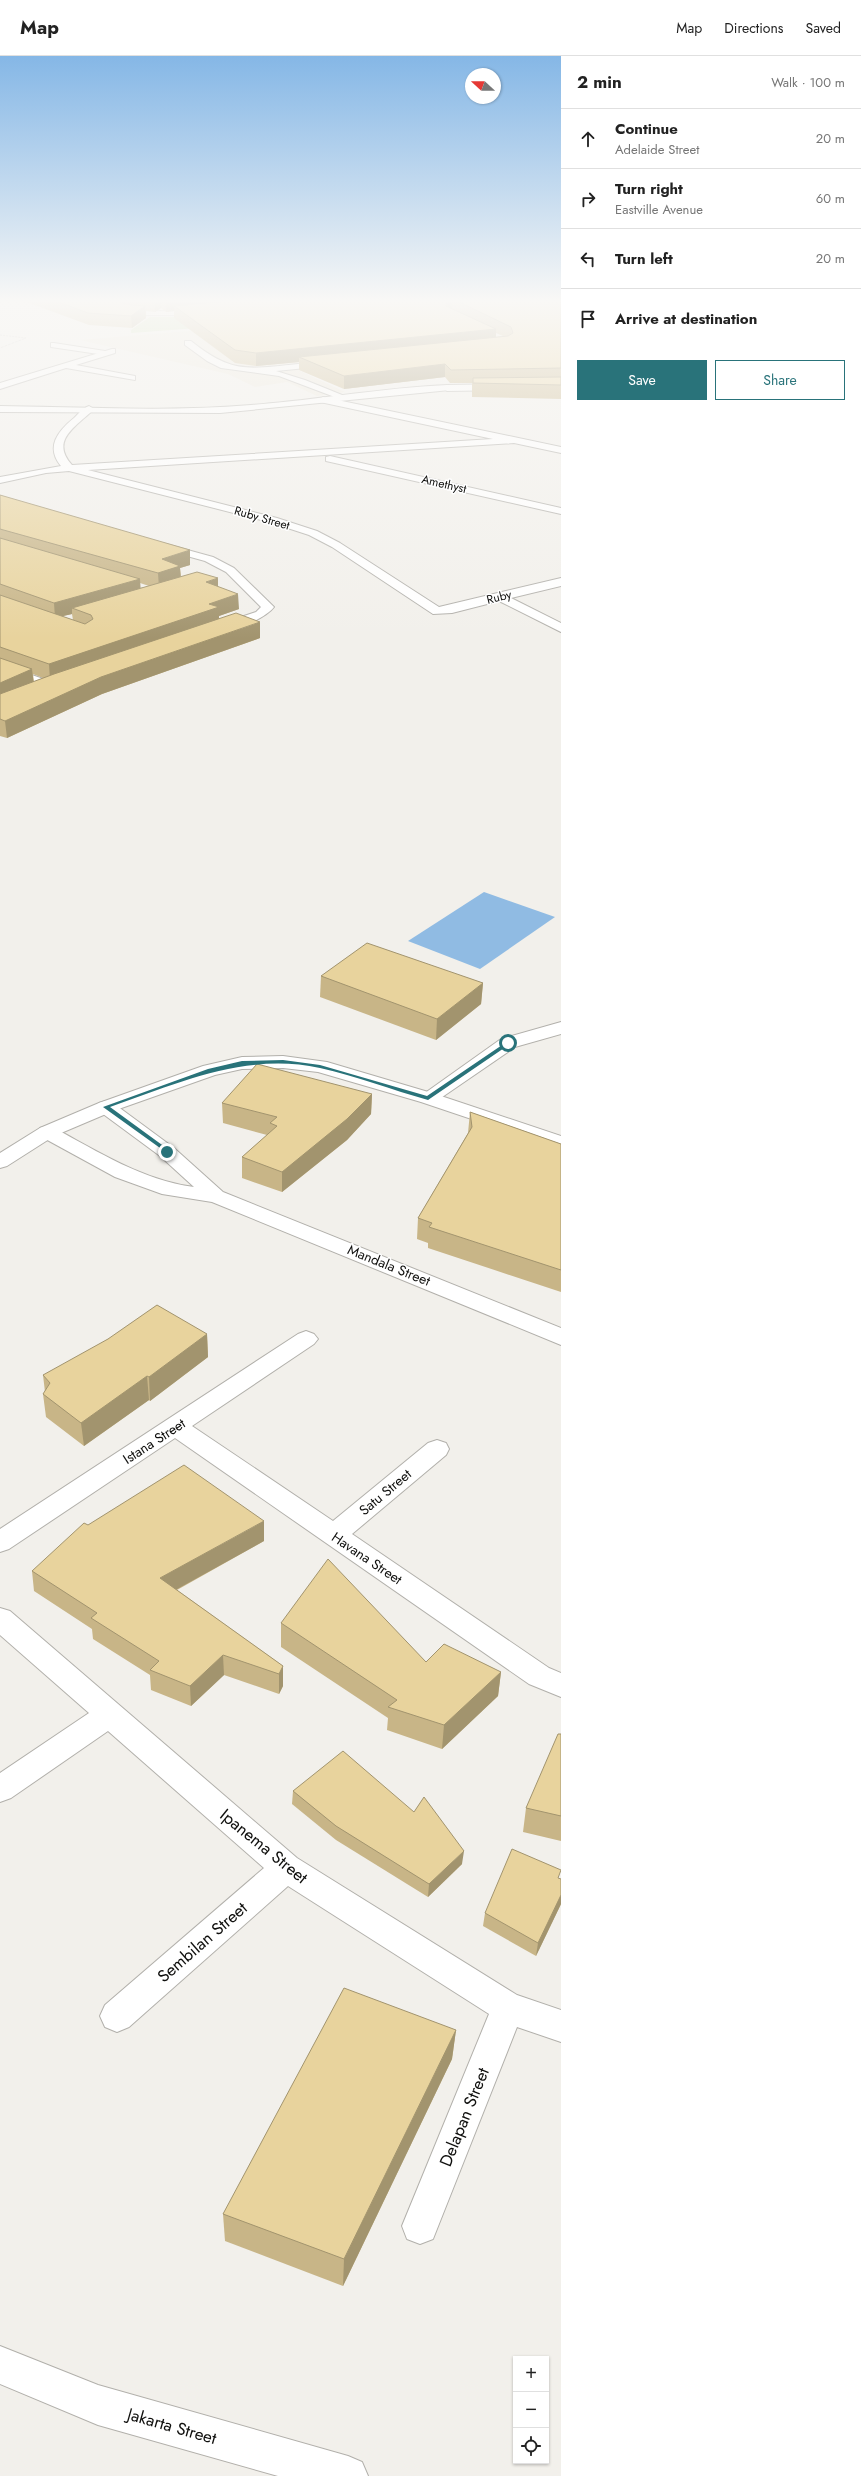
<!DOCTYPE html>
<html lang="en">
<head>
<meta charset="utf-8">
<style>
  body { margin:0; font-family:Jost,sans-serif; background:#f6f6f6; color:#222 }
  .controls { position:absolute; right:12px; bottom:12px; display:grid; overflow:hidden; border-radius:0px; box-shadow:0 1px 3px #0004 }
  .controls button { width:36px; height:36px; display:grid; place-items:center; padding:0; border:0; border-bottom:1px solid #e0e0e0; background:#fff; color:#222; font:20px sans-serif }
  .compass { position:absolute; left:465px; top:12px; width:36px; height:36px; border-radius:50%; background:#fff; box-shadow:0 1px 3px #0004; rotate:291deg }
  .stop { position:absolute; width:12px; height:12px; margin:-9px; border:3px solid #29737a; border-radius:50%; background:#fff }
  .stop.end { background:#29737a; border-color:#fff; box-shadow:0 1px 4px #0008 }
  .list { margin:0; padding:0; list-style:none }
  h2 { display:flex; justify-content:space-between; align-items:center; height:52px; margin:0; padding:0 16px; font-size:17px }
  h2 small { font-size:13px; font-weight:400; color:#767676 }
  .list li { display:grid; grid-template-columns:26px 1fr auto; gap:12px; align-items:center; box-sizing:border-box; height:60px; padding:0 16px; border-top:1px solid #e0e0e0 }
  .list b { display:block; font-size:15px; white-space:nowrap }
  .list p { margin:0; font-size:13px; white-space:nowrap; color:#767676 }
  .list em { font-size:13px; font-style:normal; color:#767676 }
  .actions { display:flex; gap:8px; padding:12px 16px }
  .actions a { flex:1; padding:9px 0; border:1px solid #29737a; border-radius:0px; text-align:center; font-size:14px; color:#29737a }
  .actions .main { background:#29737a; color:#fff }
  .icon { flex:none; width:22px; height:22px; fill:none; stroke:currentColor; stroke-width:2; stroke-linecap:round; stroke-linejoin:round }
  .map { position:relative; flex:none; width:561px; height:2420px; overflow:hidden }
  header { display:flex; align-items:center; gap:24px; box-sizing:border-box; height:56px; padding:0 20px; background:#fff; border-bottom:1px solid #e0e0e0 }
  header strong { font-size:19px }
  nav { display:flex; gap:22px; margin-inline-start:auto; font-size:14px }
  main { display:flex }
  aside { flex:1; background:#fff }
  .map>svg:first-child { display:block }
  .built { fill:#ede8db }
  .green { fill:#c6ddaa }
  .water { fill:#90bbe3 }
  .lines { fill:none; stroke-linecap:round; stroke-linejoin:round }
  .lane-casing { stroke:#b2b0ab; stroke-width:2 }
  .street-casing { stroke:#b2b0ab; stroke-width:2 }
  .secondary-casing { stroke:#b2b0ab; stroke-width:2 }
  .path { stroke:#a8a7a3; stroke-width:1; stroke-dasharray:0.5 1; stroke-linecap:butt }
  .lane { fill:#fff; fill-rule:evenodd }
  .street { fill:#fff; fill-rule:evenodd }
  .secondary { fill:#fff; fill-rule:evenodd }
  .wall { fill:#c8b587; fill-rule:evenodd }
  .shaded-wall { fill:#a2946e }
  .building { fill:#e8d39d; stroke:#a2946e }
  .route { fill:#29737a }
  .labels { text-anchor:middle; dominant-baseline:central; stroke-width:3; stroke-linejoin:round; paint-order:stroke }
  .far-street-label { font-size:12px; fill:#0f0f0d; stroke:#fff }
  .street-label { font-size:14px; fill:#0f0f0d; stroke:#fff }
  .near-street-label { font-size:17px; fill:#0f0f0d; stroke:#fff }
</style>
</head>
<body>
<header>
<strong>Map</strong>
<nav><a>Map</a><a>Directions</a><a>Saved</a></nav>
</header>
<main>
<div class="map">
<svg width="561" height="2420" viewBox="0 0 561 2420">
  <rect width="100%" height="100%" fill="#f2f0eb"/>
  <path class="built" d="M457 253 561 291 341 315 298 314 345 336 317 340 287 326 255 331 228 318 80 284Z"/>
  <path class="green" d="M150 261H180L198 272 131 277V274Z"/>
  <path class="water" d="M484 836 555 861 480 913 408 885Z"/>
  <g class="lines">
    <defs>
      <g id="lane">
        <path d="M185 285H191C232 318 248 313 298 308 307 307 319 304 329 306V310H326L276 315 305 324 347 341 340 343 279 320 221 312 207 305 185 289Z"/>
        <path d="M54 287 105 295 109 297 105 299 51 291V287Z"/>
      </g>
      <g id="street">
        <path d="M100 244H110L130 255H205L209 257 205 259H128Z"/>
        <path d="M112 293H115V297L76 309 135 320V324L66 312 0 333V327Z"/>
        <path d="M561 327V333L447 335 443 332 447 329Z"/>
        <path d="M323 341 561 391V397L514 387 88 414 277 462 317 475 340 487 439 551 561 522V530L511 542 561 567V576L499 545 452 557 433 558 332 491 309 479 269 466 69 415 46 417 0 427V421L61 410C45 391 58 375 74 362 78 358 83 352 89 350L94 353 92 355C75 371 50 385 72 409L493 383 320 346 318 344Z"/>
        <path d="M330 400 561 452V458L326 405V401Z"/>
        <path d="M162 487 213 501 234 512 274 551C266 562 230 578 217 575L215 572 217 569 256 556 261 551 226 516 205 505 158 492V488Z"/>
        <path d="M0 608 55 627 57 630 50 634 0 616Z"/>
        <path d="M561 966V978L515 991 435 1046H421L418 1042 501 983Z"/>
        <path d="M106 1045 113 1047 174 1092 223 1136 561 1272V1289L212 1146 162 1138 115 1121 40 1080 37 1076 40 1072 47 1070 54 1072C99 1096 142 1124 194 1131L160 1100 99 1055 96 1051 99 1047Z"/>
        <path d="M306 1275 314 1278 318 1283 314 1288 192 1370 333 1465 428 1387 437 1384 446 1387 449 1393 446 1399 352 1478 549 1612 561 1617V1641L529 1628 175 1382 9 1493 0 1496V1473L298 1278Z"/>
        <path d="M0 1552 10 1555 297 1802 517 1939 561 1954V1986L517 1971 433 2183 420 2188 407 2183 402 2170 489 1958 288 1830 129 1971 117 1976 105 1971 100 1960 105 1949 264 1812 108 1675 11 1742 0 1746V1717L89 1657 0 1579Z"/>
        <path d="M0 2290 98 2329 348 2400 362 2406 368 2420H278L98 2369 0 2328Z"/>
      </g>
      <g id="secondary">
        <path d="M447 329 450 330V334L220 357 0 356V350C84 351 168 356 251 349 317 344 381 332 447 329Z"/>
        <path d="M283 1000 327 1006 435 1038 561 1080V1093L421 1046 318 1016 283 1012 242 1013 215 1019 113 1055 54 1080 7 1110 0 1112V1097L40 1072 99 1047 203 1010 242 1001Z"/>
      </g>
    </defs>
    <use href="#lane" class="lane-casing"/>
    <use href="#street" class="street-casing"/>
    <use href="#secondary" class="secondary-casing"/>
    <path class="path" d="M0 279 26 282 0 292"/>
    <use href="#lane" class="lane"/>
    <use href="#street" class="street"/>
    <use href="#secondary" class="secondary"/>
  </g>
  <g class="wall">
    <path d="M21 244H561V343L472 341V327H450L445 321 344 333 299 314V306L256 310 235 307 174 262V255L166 256 161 252 155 256 146 255V262L132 272 89 269ZM496 277 503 280 496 281Z"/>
    <path d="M0 439 190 509 180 512 181 520 218 530 239 553 219 560V563L260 582 102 638 7 682 0 680ZM140 527 149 530 140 532ZM72 558 73 564 62 560ZM33 618 43 622 34 626Z"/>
    <path d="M321 920 483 927 481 948 436 984 320 941Z"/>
    <path d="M372 1038 371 1058 347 1084 282 1136 242 1122V1101L267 1079 223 1067 222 1047Z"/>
    <path d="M470 1056 561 1088V1236L428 1192V1187L417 1183 418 1162 468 1077Z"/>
    <path d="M207 1278 208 1301 150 1345 149 1344 84 1390 46 1361 43 1338 45 1336 43 1319Z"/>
    <path d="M264 1485 177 1534 283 1610V1630L279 1638 224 1619 191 1650 151 1634 150 1619 93 1583 92 1573 34 1535 32 1515Z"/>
    <path d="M281 1567 426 1606 501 1616 498 1640 442 1693 387 1674 388 1662 281 1591Z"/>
    <path d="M561 1678V1785L523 1776 526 1752Z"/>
    <path d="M293 1735 462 1808 428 1841 336 1784 292 1748Z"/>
    <path d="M559 1823H561V1848L536 1900 483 1870 485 1857Z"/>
    <path d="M456 1974 452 2003 343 2230 225 2185 223 2158Z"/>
  </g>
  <g class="shaded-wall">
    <path d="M155 244H161V252L155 256Z"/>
    <path d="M166 244H306L174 250V255L166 256Z"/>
    <path d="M446 244H453L452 256H445Z"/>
    <path d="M145 250 146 262 132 272 131 260Z"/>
    <path d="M496 273V286L299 301V306L256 310V297Z"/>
    <path d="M445 308V321L344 333V320Z"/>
    <path d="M190 494V509L180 512 181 525 159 532 158 517 162 503Z"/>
    <path d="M218 522V538L206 526Z"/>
    <path d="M140 523 141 538 72 552V558L55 562 54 547Z"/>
    <path d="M238 538 239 553 219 560V567L50 624 49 608 209 548Z"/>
    <path d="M260 566V582L102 638 7 682 5 665 101 621Z"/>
    <path d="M32 613 34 630 0 644V627Z"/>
    <path d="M483 927 481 948 436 984 437 963Z"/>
    <path d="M372 1038 371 1058 347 1084 282 1136V1116Z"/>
    <path d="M207 1278 208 1301 150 1345 149 1321Z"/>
    <path d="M147 1320 149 1344 84 1390 81 1367Z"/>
    <path d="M264 1465V1485L161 1542 160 1522Z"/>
    <path d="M223 1599 224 1619 191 1650 190 1630Z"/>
    <path d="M283 1610V1630L279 1638V1618Z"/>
    <path d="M501 1616 498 1640 442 1693 444 1669Z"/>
    <path d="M464 1795 462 1808 428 1841 429 1828Z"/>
    <path d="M561 1839V1848L536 1900 538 1887Z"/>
    <path d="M456 1974 452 2003 343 2230 344 2203Z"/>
  </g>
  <g class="building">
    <path d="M53 244H117L124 248 145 250 131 260 88 257Z"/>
    <path d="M239 244H446V250L496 273 256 297 235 294 174 250Z"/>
    <path d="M455 244H561V312L451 314 445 308 344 320 299 301 508 280 513 277 511 271Z"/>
    <path d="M561 321V329L473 327V322Z"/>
    <path d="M0 439 190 494 162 503 180 510 158 517 0 473Z"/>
    <path d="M0 482 140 523 54 547 0 528Z"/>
    <path d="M197 516 218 522 206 526 238 538 209 548 219 551 49 608 0 591V539L85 568 93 563 91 559 72 552Z"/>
    <path d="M236 557 260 566 101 621 5 665 0 663V638L54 618Z"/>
    <path d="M0 602 32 613 0 627Z"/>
    <path d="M367 887 483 927 437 963 321 920Z"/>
    <path d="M257 1008 372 1038 347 1063 282 1116 242 1101 277 1070 270 1067 277 1061 222 1047Z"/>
    <path d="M470 1056 561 1088V1214L429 1171 432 1167 418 1162 472 1071Z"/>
    <path d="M157 1249 207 1278 149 1321 147 1320 81 1367 43 1338 50 1327 43 1319 108 1283Z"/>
    <path d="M184 1409 264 1465 160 1522 283 1610 279 1618 223 1599 190 1630 150 1614 159 1605 91 1562 97 1557 32 1515 84 1467 88 1469Z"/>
    <path d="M328 1503 426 1606 444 1588 501 1616 444 1669 388 1651 397 1644 281 1567Z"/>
    <path d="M558 1678H561V1760L526 1752Z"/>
    <path d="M343 1695 414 1756 424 1741 464 1795 429 1828 336 1770 293 1735Z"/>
    <path d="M512 1793 561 1814 558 1822 561 1823V1839L538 1887 485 1857Z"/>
    <path d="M344 1932 456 1974 344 2203 223 2158Z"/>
  </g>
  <linearGradient id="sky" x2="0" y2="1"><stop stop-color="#85b7e6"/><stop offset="0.42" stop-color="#f9f8f6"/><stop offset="1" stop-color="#f9f8f6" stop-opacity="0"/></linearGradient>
  <rect width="561" height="583" fill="url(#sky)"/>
  <path class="route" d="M508 985 510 988 428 1044C392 1034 356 1020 320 1012 246 996 178 1027 110 1051L169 1094 167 1097 103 1051 208 1013 242 1005 283 1004 320 1009 427 1040Z"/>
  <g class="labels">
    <g class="far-street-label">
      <text transform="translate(444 428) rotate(13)">Amethyst</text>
      <text transform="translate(262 462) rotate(16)">Ruby Street</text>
      <text transform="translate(499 541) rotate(-14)">Ruby</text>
    </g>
    <g class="street-label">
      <text transform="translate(389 1209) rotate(22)">Mandala Street</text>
      <text transform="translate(154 1385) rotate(-33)">Istana Street</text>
      <text transform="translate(385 1436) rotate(-40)">Satu Street</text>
      <text transform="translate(367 1502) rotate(34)">Havana Street</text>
    </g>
    <g class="near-street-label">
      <text transform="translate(264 1790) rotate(39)">Ipanema Street</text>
      <text transform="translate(202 1886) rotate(-41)">Sembilan Street</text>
      <text transform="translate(464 2061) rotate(-68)">Delapan Street</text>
      <text transform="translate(172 2370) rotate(16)">Jakarta Street</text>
    </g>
  </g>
</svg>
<div class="controls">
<button>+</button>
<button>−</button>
<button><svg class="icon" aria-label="locate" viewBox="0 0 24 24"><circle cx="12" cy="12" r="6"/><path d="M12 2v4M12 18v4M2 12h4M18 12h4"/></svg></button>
</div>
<svg class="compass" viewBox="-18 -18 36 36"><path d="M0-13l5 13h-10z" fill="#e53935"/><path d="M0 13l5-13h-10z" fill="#767676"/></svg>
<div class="stop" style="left:508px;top:987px"></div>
<div class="stop end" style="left:167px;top:1096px"></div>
</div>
<aside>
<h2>2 min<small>Walk · 100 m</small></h2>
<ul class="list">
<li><svg class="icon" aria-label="ahead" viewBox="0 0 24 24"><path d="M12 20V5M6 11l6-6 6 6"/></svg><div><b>Continue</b><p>Adelaide Street</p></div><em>20 m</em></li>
<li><svg class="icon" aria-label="right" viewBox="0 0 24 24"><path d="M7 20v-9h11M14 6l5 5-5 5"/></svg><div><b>Turn right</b><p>Eastville Avenue</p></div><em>60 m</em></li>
<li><svg class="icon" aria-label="left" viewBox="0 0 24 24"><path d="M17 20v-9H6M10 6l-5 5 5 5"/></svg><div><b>Turn left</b></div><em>20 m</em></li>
<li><svg class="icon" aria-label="arrive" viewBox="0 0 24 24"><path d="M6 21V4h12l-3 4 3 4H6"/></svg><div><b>Arrive at destination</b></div></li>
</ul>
<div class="actions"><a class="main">Save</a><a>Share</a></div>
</aside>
</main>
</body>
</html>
